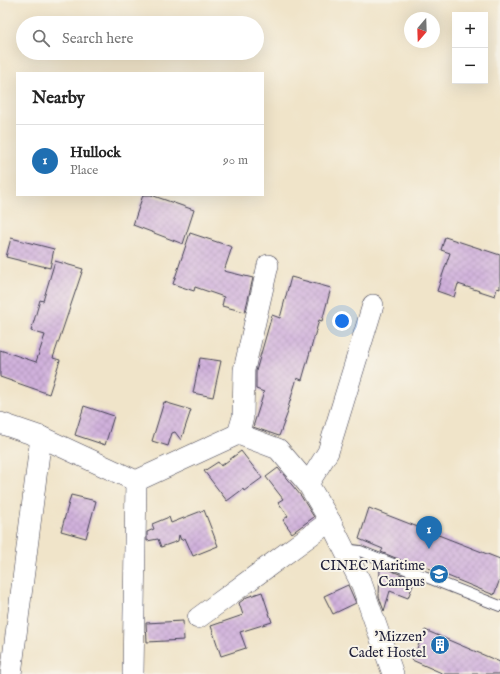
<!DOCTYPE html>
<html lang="en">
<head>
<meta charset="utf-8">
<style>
  body { margin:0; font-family:"IM FELL English",serif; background:#f6f6f6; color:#222 }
  .controls { position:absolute; right:12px; top:12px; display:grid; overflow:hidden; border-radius:0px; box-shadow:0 4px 16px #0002 }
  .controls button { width:36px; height:36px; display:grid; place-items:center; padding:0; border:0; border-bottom:1px solid #e0e0e0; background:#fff; color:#222; font:20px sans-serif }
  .compass { position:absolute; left:404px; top:12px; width:36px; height:36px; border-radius:50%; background:#fff; box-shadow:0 4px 16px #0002; rotate:199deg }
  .you { position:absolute; left:342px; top:321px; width:14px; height:14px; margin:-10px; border:3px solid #fff; border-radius:50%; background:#1a73e8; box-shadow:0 0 0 6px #1a73e833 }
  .badge { display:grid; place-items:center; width:26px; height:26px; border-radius:50%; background:#1f6fb2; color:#fff; font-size:13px; font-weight:700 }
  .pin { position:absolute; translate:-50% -33px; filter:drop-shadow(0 1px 2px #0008) }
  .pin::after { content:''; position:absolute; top:21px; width:14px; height:12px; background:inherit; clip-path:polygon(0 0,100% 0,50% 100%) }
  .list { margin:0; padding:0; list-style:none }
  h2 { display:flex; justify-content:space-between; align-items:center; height:52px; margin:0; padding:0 16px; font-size:17px }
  h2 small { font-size:13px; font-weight:400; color:#767676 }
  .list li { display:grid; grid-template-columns:26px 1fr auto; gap:12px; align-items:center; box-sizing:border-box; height:72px; padding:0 16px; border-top:1px solid #e0e0e0 }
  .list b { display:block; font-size:15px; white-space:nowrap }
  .list p { margin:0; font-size:13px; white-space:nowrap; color:#767676 }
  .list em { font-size:13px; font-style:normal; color:#767676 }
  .icon { flex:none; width:22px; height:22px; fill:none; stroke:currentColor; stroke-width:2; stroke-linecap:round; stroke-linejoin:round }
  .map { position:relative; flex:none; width:500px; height:674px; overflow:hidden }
  .search { position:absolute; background:#fff; box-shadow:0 4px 16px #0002; left:16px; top:16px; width:248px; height:44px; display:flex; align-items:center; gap:10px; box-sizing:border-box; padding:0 14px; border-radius:22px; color:#767676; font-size:15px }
  .panel { position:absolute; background:#fff; box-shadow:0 4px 16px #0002; left:16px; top:72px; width:248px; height:124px; border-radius:0px }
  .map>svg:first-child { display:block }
  .building { fill:url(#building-cross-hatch) }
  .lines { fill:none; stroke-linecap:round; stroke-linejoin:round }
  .lane-casing { stroke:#413f50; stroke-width:12 }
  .street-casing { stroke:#413f50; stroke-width:22 }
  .lane { stroke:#fff; stroke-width:10 }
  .street { stroke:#fff; stroke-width:21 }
  .labels { text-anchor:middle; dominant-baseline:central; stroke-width:4; stroke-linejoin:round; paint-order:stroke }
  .poi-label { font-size:14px; fill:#22223b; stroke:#f7f3e8; text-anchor:end }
</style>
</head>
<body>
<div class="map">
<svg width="500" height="674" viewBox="0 0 500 674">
  <defs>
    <pattern id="building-cross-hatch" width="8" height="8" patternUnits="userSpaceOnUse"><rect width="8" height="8" fill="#d0b1db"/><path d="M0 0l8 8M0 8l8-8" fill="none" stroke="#b298bd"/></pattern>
  </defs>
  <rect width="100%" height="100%" fill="#f7f3e8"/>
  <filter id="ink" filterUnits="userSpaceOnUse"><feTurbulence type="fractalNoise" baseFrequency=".025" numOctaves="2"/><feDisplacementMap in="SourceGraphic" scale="8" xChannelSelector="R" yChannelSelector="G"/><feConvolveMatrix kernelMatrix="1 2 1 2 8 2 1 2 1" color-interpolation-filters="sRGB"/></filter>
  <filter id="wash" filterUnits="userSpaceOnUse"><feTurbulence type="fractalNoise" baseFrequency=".012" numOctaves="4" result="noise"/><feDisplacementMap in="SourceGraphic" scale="16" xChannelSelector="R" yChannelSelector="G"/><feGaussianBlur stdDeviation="0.9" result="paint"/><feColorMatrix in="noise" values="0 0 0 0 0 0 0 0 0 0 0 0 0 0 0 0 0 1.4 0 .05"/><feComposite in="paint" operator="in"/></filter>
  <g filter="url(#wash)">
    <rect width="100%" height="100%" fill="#f0e4c9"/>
    <g id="blocks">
      <g class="building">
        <path d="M143 195H151L194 210 183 244 133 225Z"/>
        <path d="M190 233 232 247 224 271 253 278 245 312 222 306 224 297 195 287 194 291 173 284Z"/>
        <path d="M445 237 500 255V289L497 288 495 296 458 284 454 297 437 291 450 253 441 250Z"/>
        <path d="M11 238 54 249 50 268 6 257Z"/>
        <path d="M55 261 83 269 53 358 60 360 49 394 0 377V350L36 362 45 335 31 331 40 300 43 301Z"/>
        <path d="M291 277 331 288 322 321 319 320 302 380 297 378 287 411 288 412 279 436 253 427 264 392 256 389V371L272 315 280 318Z"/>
        <path d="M200 358 221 361 213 397 193 393Z"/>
        <path d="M164 402 191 410 181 440 175 432 172 433 168 446 152 441Z"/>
        <path d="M84 406 114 416 105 445 75 435Z"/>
        <path d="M241 451 262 478 244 491 243 489 227 501 204 471 218 462 221 466Z"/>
        <path d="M278 468 301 496 314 517 292 533 283 520 288 516 278 502 283 499 266 477Z"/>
        <path d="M71 495 96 501 86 538 61 531Z"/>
        <path d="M369 508 500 559V579L494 595 421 565 420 568 381 552 383 549 359 539Z"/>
        <path d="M204 510 218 546 193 556 185 538 181 540 179 535 178 541 161 547 158 539 147 541V532L154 529 152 524 169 517 171 523Z"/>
        <path d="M374 564 415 580 408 598 390 591 384 611 379 597 380 568 373 565Z"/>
        <path d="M348 585 356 603 333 614 324 596Z"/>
        <path d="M262 592 272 622 240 632 246 648 221 656 211 626 243 615 239 603 247 597Z"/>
        <path d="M183 621 184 640 147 642 146 623Z"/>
        <path d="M425 630 500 662V674H444L412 660Z"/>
      </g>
    </g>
  </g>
  <g filter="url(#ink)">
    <use href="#blocks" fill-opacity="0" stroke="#413f50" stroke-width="1"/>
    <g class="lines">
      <defs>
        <path id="lane" d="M344 549 360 551 500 606"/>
        <g id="street">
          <path d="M0 423 41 437 136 481 238 434 278 449 308 484 330 521 362 585 393 674"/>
          <path d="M238 434 243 417 244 370 268 265"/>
          <path d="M308 484 328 452 373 305"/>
          <path d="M198 618 330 521"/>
          <path d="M11 674 41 437"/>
          <path d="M133 674 136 481"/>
        </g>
      </defs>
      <use href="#lane" class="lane-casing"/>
      <use href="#street" class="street-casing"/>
      <use href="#lane" class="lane"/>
      <use href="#street" class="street"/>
    </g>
  </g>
  <defs>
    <symbol id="university-disc" viewBox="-11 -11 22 22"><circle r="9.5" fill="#1f6fb2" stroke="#f7f3e8"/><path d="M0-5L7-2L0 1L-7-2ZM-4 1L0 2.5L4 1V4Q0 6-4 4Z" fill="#fff"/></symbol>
    <symbol id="building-disc" viewBox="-11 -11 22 22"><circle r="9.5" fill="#1f6fb2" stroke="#f7f3e8"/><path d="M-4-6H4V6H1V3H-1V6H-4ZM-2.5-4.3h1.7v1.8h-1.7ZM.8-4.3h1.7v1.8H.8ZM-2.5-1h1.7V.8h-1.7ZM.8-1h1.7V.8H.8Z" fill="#fff"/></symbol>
  </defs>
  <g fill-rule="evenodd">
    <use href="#university-disc" x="428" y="563" width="22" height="22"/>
    <use href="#building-disc" x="429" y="634" width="22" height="22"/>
  </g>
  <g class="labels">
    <g class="poi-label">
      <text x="425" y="566">CINEC Maritime<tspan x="425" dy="16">Campus</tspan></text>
      <text x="426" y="637">'Mizzen'<tspan x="426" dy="16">Cadet Hostel</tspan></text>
    </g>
  </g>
</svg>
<div class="controls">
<button>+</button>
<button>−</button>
</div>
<svg class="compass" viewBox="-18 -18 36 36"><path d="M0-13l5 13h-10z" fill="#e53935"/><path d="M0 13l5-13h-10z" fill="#767676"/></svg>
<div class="you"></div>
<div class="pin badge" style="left:429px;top:549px">1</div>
<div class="search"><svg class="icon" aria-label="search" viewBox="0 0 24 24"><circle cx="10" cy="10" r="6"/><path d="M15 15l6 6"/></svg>Search here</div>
<section class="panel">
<h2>Nearby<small></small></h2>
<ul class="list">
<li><span class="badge">1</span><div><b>Hullock</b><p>Place</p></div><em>90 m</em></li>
</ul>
</section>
</div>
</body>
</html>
